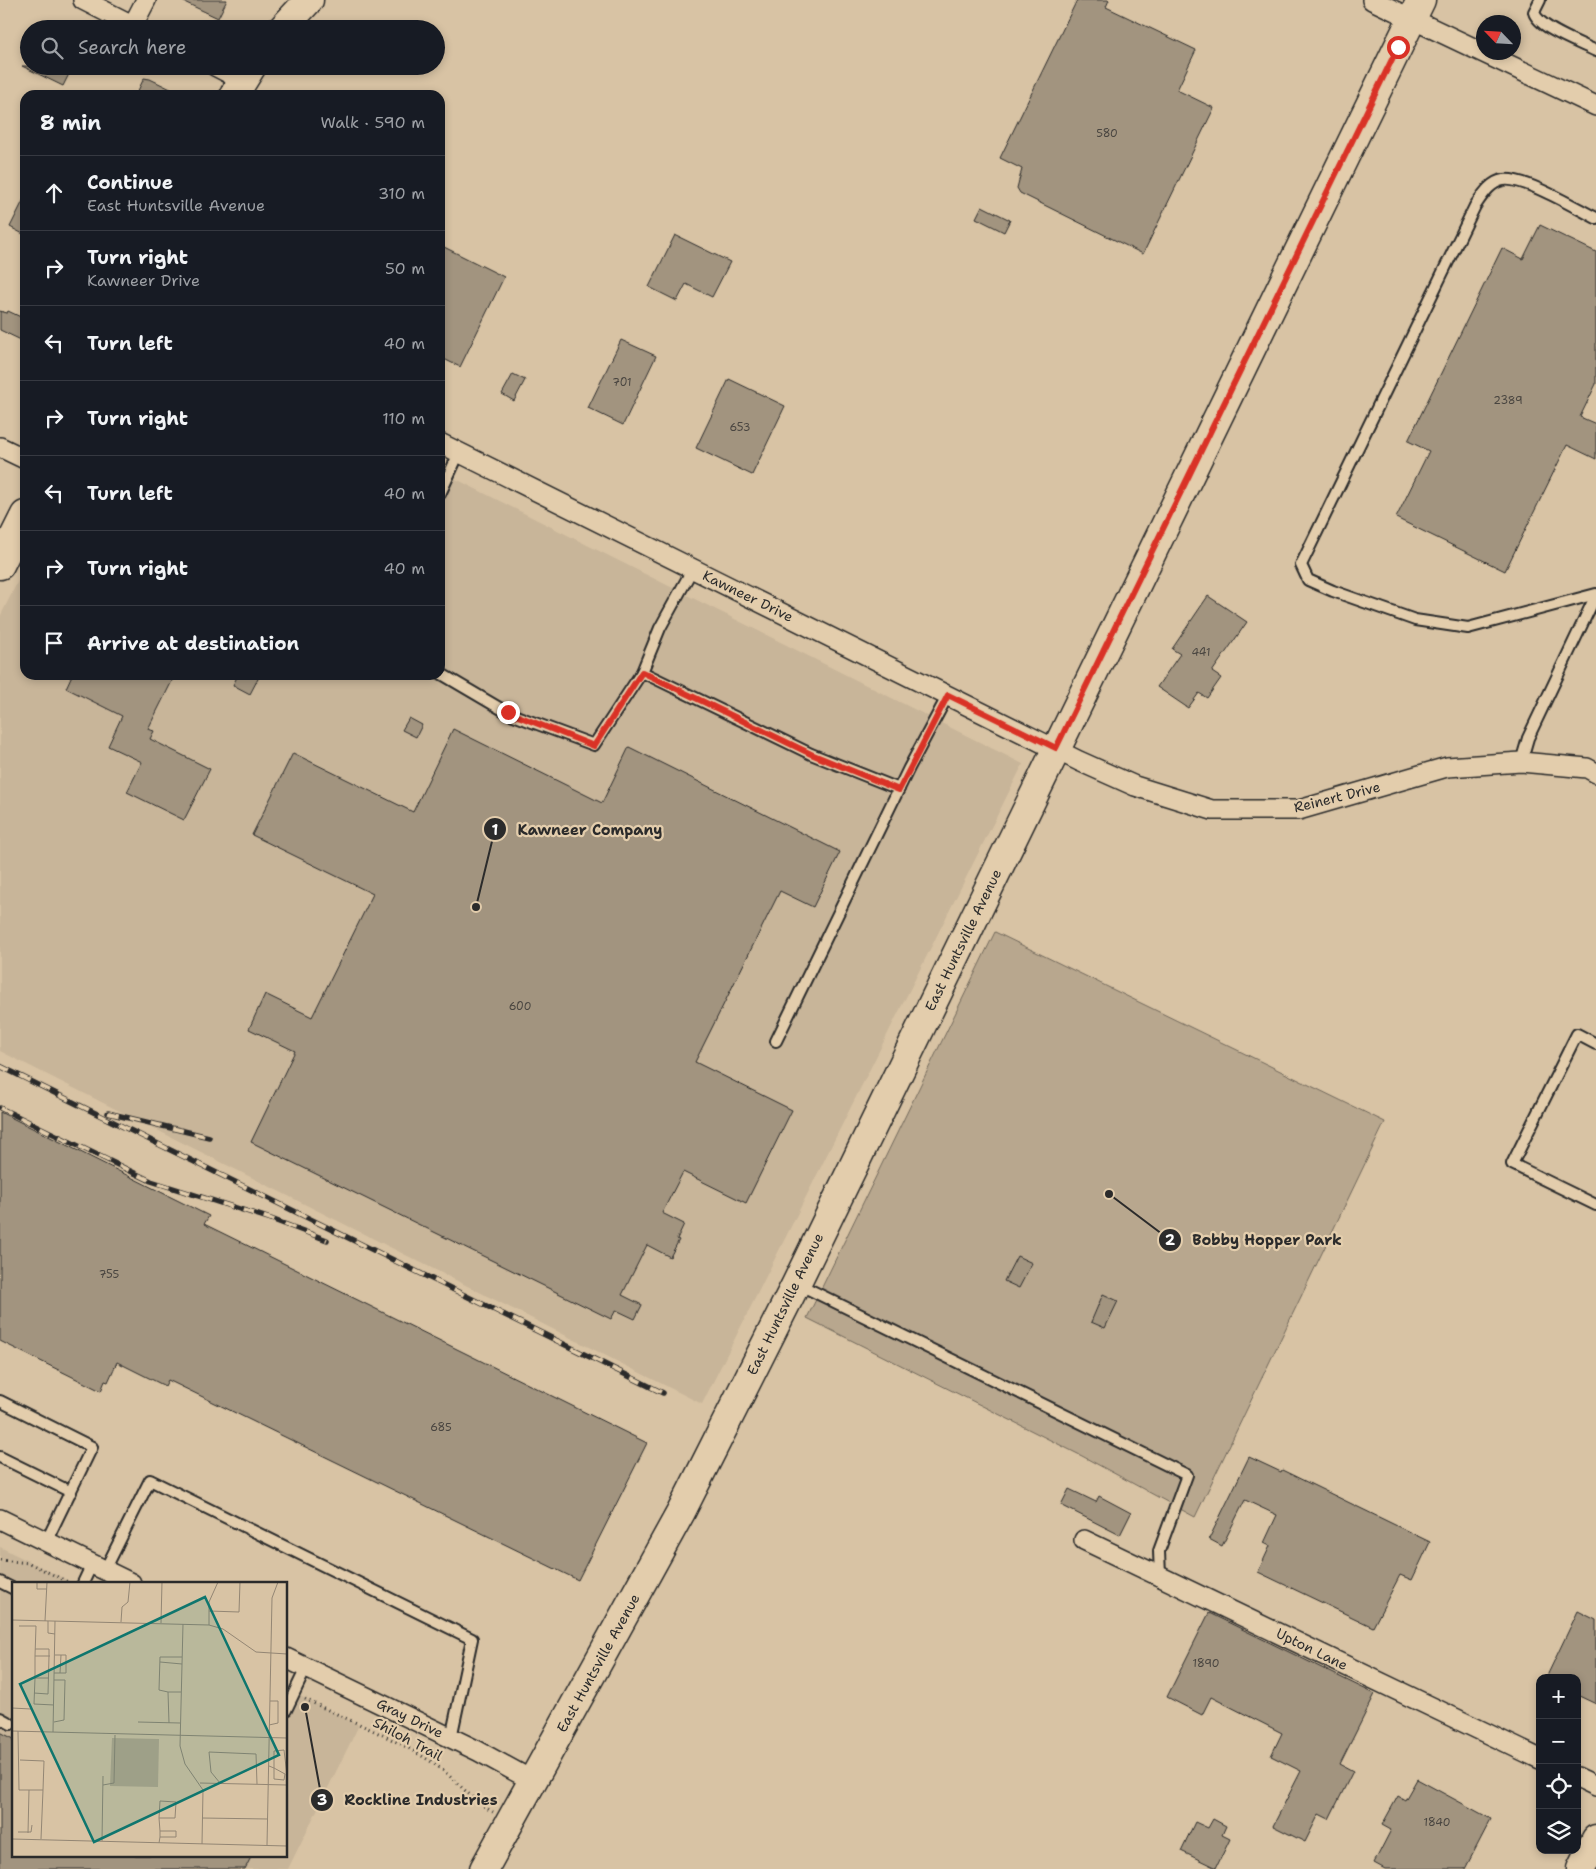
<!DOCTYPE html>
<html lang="en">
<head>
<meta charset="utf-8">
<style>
  body { margin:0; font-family:"Shantell Sans",sans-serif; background:#20242c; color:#f1f3f6 }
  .controls { position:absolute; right:15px; bottom:15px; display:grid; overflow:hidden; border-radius:10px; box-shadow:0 2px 8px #0003 }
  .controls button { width:45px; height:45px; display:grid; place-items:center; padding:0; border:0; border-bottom:1px solid #363941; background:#171b24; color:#f1f3f6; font:25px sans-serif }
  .compass { position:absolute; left:1476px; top:15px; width:45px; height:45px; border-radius:50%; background:#171b24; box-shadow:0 2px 8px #0003; rotate:295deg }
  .stop { position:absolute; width:15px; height:15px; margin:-11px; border:4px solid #d93025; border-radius:50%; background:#fff }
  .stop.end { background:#d93025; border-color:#fff; box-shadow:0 1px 5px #0008 }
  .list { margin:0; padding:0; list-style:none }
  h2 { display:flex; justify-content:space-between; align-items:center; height:65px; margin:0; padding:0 20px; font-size:21px }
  h2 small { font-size:16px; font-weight:400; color:#9ea1a6 }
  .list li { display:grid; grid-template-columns:32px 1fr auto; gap:15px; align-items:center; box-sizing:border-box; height:75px; padding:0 20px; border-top:1px solid #363941 }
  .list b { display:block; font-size:19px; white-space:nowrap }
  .list p { margin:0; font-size:16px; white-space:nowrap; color:#9ea1a6 }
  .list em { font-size:16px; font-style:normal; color:#9ea1a6 }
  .icon { flex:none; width:28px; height:28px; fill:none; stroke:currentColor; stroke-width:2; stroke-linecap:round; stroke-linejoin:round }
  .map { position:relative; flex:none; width:1596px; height:1869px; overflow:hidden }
  .search { position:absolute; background:#171b24; box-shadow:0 2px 8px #0003; left:20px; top:20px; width:425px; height:55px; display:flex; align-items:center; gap:12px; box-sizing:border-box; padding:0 18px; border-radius:28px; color:#9ea1a6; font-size:19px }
  .panel { position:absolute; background:#171b24; box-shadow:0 2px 8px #0003; left:20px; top:90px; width:425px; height:590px; border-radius:15px }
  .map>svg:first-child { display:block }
  .built { fill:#c8b599 }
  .green { fill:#b8a78e; stroke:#72695c }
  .building { fill:#a2947f; stroke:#2b2b2b }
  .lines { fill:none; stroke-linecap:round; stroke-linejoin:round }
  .lane-casing { stroke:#2b2b2b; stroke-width:14 }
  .street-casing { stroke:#2b2b2b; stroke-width:22 }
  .secondary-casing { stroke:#2b2b2b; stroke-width:31 }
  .path { stroke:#2b2b2b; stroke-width:3; stroke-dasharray:1 4; stroke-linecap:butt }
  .lane { stroke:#e3cdac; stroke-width:10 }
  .street { stroke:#e3cdac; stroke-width:19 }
  .secondary { stroke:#e3cdac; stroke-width:28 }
  .rail-casing { stroke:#2b2b2b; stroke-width:5.5 }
  .rail { stroke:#e3cdac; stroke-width:4; stroke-dasharray:11; stroke-linecap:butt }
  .route { stroke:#d93025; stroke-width:6 }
  .labels { text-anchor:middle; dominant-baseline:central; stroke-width:4.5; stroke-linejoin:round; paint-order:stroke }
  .number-label { font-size:11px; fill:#494540 }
  .street-label { font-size:14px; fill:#2b2b2b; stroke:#e3cdac }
  .inset-road { fill:none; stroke:#938674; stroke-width:1 }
  .view { fill:#0f766e; fill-opacity:0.15; stroke:#0f766e; stroke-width:2.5 }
  .inset-edge { fill:none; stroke:#2b2b2b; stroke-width:2.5 }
  .leader { fill:none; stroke:#2b2b2b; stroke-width:2 }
  .callout-dot { fill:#2b2b2b; stroke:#e3cdac; stroke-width:2 }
  .mark-label { font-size:15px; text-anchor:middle; font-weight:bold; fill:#fff }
  .callout-label { font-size:15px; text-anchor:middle; font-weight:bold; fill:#2b2b2b; stroke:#e3cdac; stroke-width:4.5; stroke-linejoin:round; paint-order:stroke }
</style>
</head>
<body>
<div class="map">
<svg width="1596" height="1869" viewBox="0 0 1596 1869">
  <rect width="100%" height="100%" fill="#d8c3a4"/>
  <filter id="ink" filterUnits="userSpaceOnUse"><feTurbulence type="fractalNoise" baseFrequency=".02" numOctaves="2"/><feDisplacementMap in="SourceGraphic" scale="10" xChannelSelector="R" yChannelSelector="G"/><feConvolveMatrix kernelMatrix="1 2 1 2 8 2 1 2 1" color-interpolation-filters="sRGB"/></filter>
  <g filter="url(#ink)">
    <g class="built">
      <path d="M440 471 1023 764 702 1404 0 1051V617L25 567V675H440Z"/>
      <path d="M0 1547 73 1583H14V1855H286V1689L359 1725 288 1869H0Z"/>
    </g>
    <path class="green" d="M995 932 1385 1122 1195 1517 1082 1456 807 1318Z"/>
    <g class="building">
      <path d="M180 0H227L218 18Z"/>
      <path d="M1077 0H1109L1106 7 1196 50 1177 90 1214 108 1143 254 1020 193 1017 188 1022 169 1000 158Z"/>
      <path d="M22 66H73L63 86Z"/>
      <path d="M144 78 150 79 183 95H136Z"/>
      <path d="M25 197V235L10 227Z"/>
      <path d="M982 206 1010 220 1004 232 976 218Z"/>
      <path d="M1540 225 1596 252V384L1580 417 1596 424V459L1567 445 1505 571 1396 518 1429 451 1408 441 1502 248 1523 259Z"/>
      <path d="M675 235 730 262 712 297 686 284 677 301 649 287Z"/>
      <path d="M440 245 504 277 460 367 440 357Z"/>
      <path d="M0 311 7 313 8 311 25 319V331L21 340 0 330Z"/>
      <path d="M621 340 656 356 623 425 588 408Z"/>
      <path d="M513 374 525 380 514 401 502 394Z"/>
      <path d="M729 379 785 406 752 475 696 448Z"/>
      <path d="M1208 596 1247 622 1212 672 1221 678 1207 698 1199 693 1188 708 1157 687 1180 654 1172 649Z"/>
      <path d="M72 675H175L148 729 154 731 150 739 210 769 184 820 127 792 142 762 108 746 122 716 66 688Z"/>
      <path d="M238 675H260L250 694 233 685Z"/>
      <path d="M409 718 422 725 416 737 402 730Z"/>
      <path d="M453 729 602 803 629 747 840 852 813 907 780 891 695 1062 792 1110 746 1203 683 1172 662 1213 684 1224 677 1239 679 1240 670 1257 647 1245 622 1295 642 1305 635 1319 616 1310 611 1319 251 1142 295 1051 249 1029 265 994 312 1017 373 894 252 835 293 753 413 812Z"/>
      <path d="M0 1112 209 1216 204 1224 647 1443 578 1580 168 1380 165 1386 117 1362 108 1382 105 1381 101 1391 0 1341Z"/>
      <path d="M1017 1256 1032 1263 1019 1288 1004 1281Z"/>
      <path d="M1103 1294 1118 1301 1105 1328 1091 1322Z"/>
      <path d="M1249 1457 1281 1472 1282 1470 1430 1542 1412 1580 1400 1575 1373 1627 1258 1572 1270 1546 1264 1543 1277 1515 1245 1500 1222 1546 1209 1539Z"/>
      <path d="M1069 1489 1096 1502 1099 1496 1131 1513 1120 1535 1061 1505Z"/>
      <path d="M1578 1611 1596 1620V1704L1577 1695V1678H1546Z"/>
      <path d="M1209 1613 1375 1694 1340 1764 1353 1771 1329 1819 1319 1814 1305 1842 1273 1826 1301 1771 1271 1756 1282 1733 1211 1697 1202 1715 1167 1697Z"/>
      <path d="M0 1732 14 1739V1855H252L245 1869H0Z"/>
      <path d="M1417 1779 1491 1819 1465 1869H1385L1374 1863 1391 1830 1382 1825 1398 1796 1405 1800Z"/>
      <path d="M1213 1819 1226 1826 1222 1835 1230 1839 1216 1868 1181 1851 1195 1822 1208 1828Z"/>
    </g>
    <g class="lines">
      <defs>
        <g id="lane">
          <path d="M1540 0 1534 12C1538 28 1580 43 1596 51"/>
          <path d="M1596 218C1576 208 1523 176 1503 180 1490 182 1482 196 1475 206L1301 565 1308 580 1333 591 1415 620 1468 628 1596 594"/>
          <path d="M440 494 459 453"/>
          <path d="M693 568 660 628 642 672 811 754 899 789"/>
          <path d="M440 673 508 713 594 745 642 672"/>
          <path d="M1521 762 1528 738 1596 595"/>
          <path d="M776 1041 909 768 948 695"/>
          <path d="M1596 1044 1577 1034 1512 1164 1596 1205"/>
          <path d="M798 1284 1187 1475 1159 1551 1160 1576"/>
          <path d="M0 1401 92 1447 46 1542"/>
          <path d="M0 1457 71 1492"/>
          <path d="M105 1570 150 1480 472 1639 451 1738"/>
          <path d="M0 1582 14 1589"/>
          <path d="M83 1583 92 1564"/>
          <path d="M286 1710 306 1668"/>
          <path d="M0 1718 11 1724"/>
        </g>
        <g id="street">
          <path d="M83 0 140 29"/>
          <path d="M1372 0 1596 106"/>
          <path d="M133 25 146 0"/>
          <path d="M215 66 242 80"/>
          <path d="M440 443 1079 761 1135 786 1212 810H1299L1447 767 1521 762 1587 768 1596 773"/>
          <path d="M0 447 25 459"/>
          <path d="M0 1519 131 1583"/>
          <path d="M1084 1540 1540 1759"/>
          <path d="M286 1658 478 1751 533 1781"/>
          <path d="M1577 1777 1596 1786"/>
        </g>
        <g id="secondary">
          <path d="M282 29 309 0"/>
          <path d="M234 95 252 66"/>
          <path d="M0 565 25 515"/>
          <path d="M484 1869 681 1512 796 1284 1421 0"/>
          <path d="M1581 1869 1596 1839"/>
        </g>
      </defs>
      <use href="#lane" class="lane-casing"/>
      <use href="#street" class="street-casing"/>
      <use href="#secondary" class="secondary-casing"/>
      <g class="path">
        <path d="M0 1560 29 1563 70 1583"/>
        <path d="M305 1699C347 1720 394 1737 433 1763 455 1778 470 1799 493 1812"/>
      </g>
      <use href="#lane" class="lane"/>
      <use href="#street" class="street"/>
      <use href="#secondary" class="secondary"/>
      <defs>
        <g id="rail">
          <path d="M0 1066 663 1393"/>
          <path d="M0 1108 151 1181 271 1219 327 1240"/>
          <path d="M108 1113 209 1137"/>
        </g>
      </defs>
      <use href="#rail" class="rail-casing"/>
      <use href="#rail" class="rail"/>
    </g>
  </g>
  <g class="lines" filter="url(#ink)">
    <path class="route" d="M508 712 594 746 642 672 811 754 899 790 948 695 1056 748 1398 47"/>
  </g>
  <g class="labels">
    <g class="number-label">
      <text x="1107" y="133">580</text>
      <text x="622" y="382">701</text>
      <text x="1508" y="400">2389</text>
      <text x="740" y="427">653</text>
      <text x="1201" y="652">441</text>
      <text x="520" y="1006">600</text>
      <text x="109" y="1274">755</text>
      <text x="441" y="1427">685</text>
      <text x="1206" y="1663">1890</text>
      <text x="1437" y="1822">1840</text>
    </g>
    <g class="street-label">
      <text transform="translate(748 596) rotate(26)">Kawneer Drive</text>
      <text transform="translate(1337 797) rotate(-14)">Reinert Drive</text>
      <text transform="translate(963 940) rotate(-64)">East Huntsville Avenue</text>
      <text transform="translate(785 1304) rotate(-64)">East Huntsville Avenue</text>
      <text transform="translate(1312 1649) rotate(26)">Upton Lane</text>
      <text transform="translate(598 1663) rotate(-61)">East Huntsville Avenue</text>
      <text transform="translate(410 1718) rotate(26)">Gray Drive</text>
      <text transform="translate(408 1739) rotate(28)">Shiloh Trail</text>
    </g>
  </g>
  <g transform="translate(12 1582)">
    <rect width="275" height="275" fill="#d8c3a4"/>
    <path d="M100 156 147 157 146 205 98 204Z" fill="#b8a78e"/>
    <path class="inset-road" d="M25 0V7H35M197 29 227 30 228 0M0 38 197 43 211 47 244 70 275 72M33 39 35 0M36 39V51L43 52M109 40 110 25 116 20 118 0M149 41 150 0M171 42 168 164 173 182 191 208 190 262M197 43V20L206 0M7 44H24L23 74M148 80 170 82M42 91H54V73H43M48 91 49 73M23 96V74H38M37 96H23L22 122 42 123M156 110 147 108 148 75H170M22 111 36 112 37 74V67H23M0 126 19 127M42 140 52 138 53 98H42M126 140 168 141M157 141 156 110H169M257 143 266 141V119H258M0 149 275 156M6 149 7 208H31L32 179 8 178M41 150 43 39M257 184 262 186 273 192 272 198 262 197V169L272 168 275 193M188 201 275 203M208 201 199 190 197 170 244 172 245 202M91 203 102 201 103 153M147 236H163L164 220 148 219 147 236 148 249M190 236 256 237M6 250H19L20 243M16 251 17 208M0 257 275 264M29 257 31 208M90 259 91 194M147 261 148 255V249H164V255H148M255 263 260 16 266 0"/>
    <path class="view" d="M193 15 267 173 82 260 8 102Z"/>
    <rect width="275" height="275" class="inset-edge"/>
  </g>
  <path class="leader" d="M476 907L495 829M1109 1194L1170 1240M305 1707L322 1800"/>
  <g class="callout-dot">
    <circle cx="476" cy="907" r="5"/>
    <circle cx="1109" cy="1194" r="5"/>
    <circle cx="305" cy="1707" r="5"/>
    <circle cx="495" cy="829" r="12"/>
    <circle cx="1170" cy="1240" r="12"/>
    <circle cx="322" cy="1800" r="12"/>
  </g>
  <g class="mark-label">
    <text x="495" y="835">1</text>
    <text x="1170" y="1245">2</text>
    <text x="322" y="1805">3</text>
  </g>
  <g class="callout-label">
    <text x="590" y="835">Kawneer Company</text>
    <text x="1267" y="1245">Bobby Hopper Park</text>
    <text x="421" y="1805">Rockline Industries</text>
  </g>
</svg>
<div class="controls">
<button>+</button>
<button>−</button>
<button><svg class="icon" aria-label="locate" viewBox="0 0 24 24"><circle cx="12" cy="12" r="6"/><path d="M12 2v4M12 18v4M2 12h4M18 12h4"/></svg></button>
<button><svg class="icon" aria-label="layers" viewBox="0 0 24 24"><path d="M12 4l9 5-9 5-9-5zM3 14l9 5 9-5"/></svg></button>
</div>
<svg class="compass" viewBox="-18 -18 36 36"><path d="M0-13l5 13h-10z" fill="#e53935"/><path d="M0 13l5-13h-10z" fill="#9ea1a6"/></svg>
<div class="stop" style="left:1398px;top:47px"></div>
<div class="stop end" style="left:508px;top:712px"></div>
<div class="search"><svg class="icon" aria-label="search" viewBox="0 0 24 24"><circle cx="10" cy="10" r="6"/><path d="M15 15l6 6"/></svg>Search here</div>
<section class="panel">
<h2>8 min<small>Walk · 590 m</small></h2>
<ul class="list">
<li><svg class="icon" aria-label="ahead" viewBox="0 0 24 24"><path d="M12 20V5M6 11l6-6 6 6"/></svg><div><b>Continue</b><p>East Huntsville Avenue</p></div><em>310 m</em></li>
<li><svg class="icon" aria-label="right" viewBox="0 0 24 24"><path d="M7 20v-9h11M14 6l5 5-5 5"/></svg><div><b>Turn right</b><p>Kawneer Drive</p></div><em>50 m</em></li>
<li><svg class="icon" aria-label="left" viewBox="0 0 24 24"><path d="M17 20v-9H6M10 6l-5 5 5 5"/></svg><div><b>Turn left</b></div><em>40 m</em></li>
<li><svg class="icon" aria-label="right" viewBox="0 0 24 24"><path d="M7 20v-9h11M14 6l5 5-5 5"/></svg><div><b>Turn right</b></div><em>110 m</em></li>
<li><svg class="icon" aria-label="left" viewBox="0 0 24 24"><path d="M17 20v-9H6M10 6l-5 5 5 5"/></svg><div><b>Turn left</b></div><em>40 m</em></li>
<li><svg class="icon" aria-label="right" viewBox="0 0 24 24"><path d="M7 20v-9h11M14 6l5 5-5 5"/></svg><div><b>Turn right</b></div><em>40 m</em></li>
<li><svg class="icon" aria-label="arrive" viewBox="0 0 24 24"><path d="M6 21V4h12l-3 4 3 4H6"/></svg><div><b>Arrive at destination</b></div></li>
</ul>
</section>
</div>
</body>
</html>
